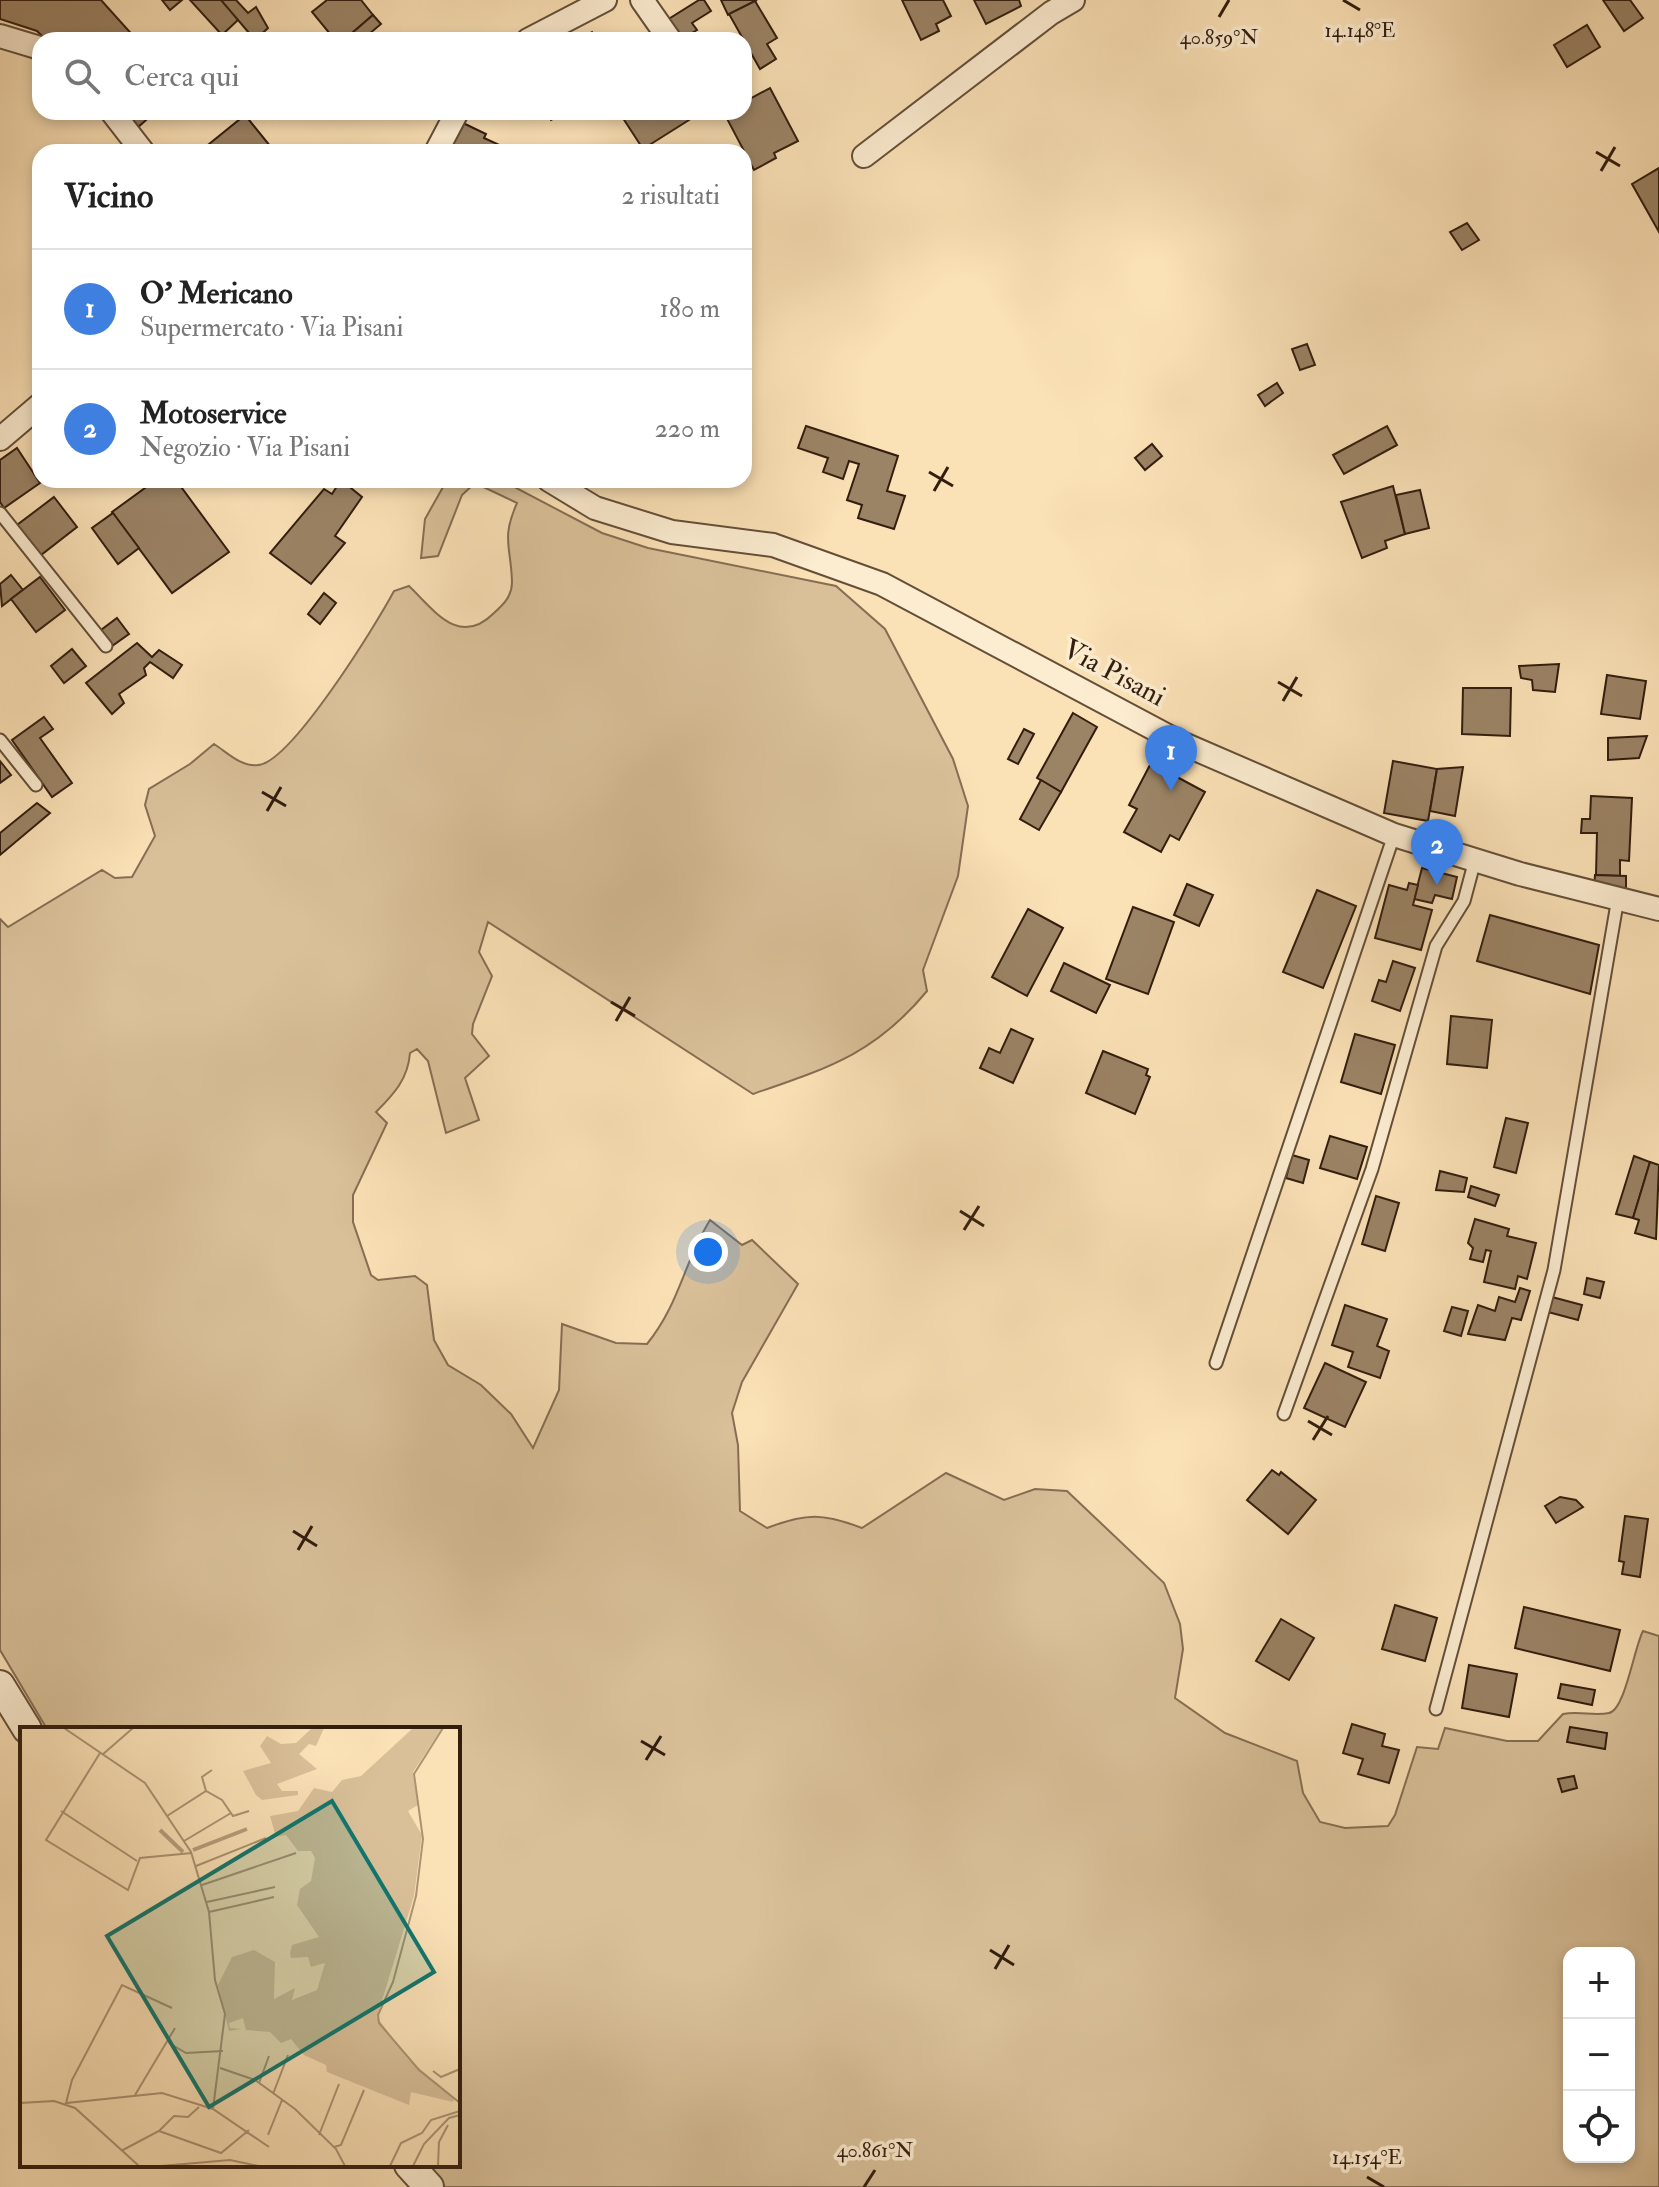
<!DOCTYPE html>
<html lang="it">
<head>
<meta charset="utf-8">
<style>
  body { margin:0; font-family:"IM FELL Double Pica",serif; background:#f6f6f6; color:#222 }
  .controls { position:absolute; right:24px; bottom:24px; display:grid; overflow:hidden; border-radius:16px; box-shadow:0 4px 12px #0003 }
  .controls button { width:72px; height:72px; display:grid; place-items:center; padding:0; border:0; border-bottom:2px solid #e0e0e0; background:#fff; color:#222; font:40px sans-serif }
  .you { position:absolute; left:708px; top:1252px; width:28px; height:28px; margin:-20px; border:6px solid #fff; border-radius:50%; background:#1a73e8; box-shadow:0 0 0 12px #1a73e833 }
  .badge { display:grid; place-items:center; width:52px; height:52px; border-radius:50%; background:#8f2418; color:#fff; font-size:26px; font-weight:700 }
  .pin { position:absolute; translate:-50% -66px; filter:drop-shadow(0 2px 4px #0008) }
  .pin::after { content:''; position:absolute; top:42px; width:28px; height:24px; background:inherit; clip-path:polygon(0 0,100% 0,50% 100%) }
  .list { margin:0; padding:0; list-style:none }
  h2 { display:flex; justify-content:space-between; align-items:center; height:104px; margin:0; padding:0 32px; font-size:34px }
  h2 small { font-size:26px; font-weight:400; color:#767676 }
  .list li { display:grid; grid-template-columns:52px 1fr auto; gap:24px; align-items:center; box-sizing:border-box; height:120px; padding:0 32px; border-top:2px solid #e0e0e0 }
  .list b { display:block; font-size:30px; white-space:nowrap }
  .list p { margin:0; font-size:26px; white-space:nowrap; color:#767676 }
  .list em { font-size:26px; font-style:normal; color:#767676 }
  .icon { flex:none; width:44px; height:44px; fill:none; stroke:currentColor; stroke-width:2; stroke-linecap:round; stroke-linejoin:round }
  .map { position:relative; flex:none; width:1659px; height:2187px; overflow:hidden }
  .search { position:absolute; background:#fff; box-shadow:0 4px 12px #0003; left:32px; top:32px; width:720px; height:88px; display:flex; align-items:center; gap:20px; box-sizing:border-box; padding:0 28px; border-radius:24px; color:#767676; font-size:30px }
  .panel { position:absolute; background:#fff; box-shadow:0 4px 12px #0003; left:32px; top:144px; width:720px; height:344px; border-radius:24px }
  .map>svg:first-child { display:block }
  .green { fill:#d9c099; stroke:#866e54; stroke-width:2; fill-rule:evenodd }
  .building { fill:#9b8365; stroke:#321d0e; stroke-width:2 }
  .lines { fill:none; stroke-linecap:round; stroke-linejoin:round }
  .service-casing { stroke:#644e38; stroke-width:15 }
  .minor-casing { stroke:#644e38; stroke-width:26 }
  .tertiary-casing { stroke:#644e38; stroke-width:32 }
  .service { stroke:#fcecd0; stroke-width:11 }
  .minor { stroke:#fcecd0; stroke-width:22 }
  .tertiary { stroke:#fcecd0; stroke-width:28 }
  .ticks { fill:none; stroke:#321d0e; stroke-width:3 }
  .labels { text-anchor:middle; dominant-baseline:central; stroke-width:7; stroke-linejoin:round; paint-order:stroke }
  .street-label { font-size:28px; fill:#321d0e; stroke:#fcecd0 }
  .inset-river { fill:none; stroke:#b79e7d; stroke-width:4 }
  .inset-road { fill:none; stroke:#ab9373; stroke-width:2 }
  .view { fill:#0f766e; fill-opacity:0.15; stroke:#0f766e; stroke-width:4 }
  .inset-edge { fill:none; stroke:#321d0e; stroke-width:4 }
  .ticks-label { font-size:20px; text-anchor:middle; fill:#321d0e; stroke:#fcecd0; stroke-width:7; stroke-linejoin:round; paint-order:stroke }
</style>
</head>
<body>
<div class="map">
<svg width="1659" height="2187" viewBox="0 0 1659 2187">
  <rect width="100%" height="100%" fill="#fbe1b6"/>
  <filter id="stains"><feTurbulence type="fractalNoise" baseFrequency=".0025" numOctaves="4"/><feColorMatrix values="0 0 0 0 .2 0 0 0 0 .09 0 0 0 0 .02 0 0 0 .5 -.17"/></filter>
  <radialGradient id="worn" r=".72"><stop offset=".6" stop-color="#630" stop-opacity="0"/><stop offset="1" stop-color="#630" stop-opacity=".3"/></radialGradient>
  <path class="green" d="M447 480H501L602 533 648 548 836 586 885 629 953 759 968 806 958 876 923 970 927 991C875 1054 828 1068 753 1094L488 922 479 952 492 976 473 1024 472 1034 489 1056 465 1078 479 1120 446 1133 428 1061 417 1049 410 1053C408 1079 394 1094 376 1112L387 1123 353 1195V1222L371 1275 378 1280 415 1276 427 1285 434 1340 448 1365 481 1385 511 1414 533 1448 559 1390 562 1324 616 1343 647 1344C680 1303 683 1264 710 1220L742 1245 752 1240 798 1284 742 1382 732 1413 738 1445 740 1511 767 1528C806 1513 823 1513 862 1528L946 1473 1004 1500 1035 1489 1067 1491 1164 1583 1180 1624 1183 1649 1175 1698 1225 1733 1297 1761 1303 1793 1320 1822 1345 1828 1388 1826 1395 1815 1417 1747 1438 1749 1445 1728 1507 1741H1538L1563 1714C1579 1711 1594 1716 1609 1713 1625 1710 1634 1648 1643 1631L1659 1636V2187H445L425 2165H458V1729H47L0 1650V919L8 927 102 870 115 878 132 877 155 836 145 805 149 789 190 764 214 744C228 753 241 767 258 765 291 763 377 623 394 591L409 586C434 610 459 648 494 613 504 604 512 596 512 582 511 546 501 539 517 503L475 483 462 495 438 556 421 558 425 519ZM1569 1953H1629V2157H1569Z"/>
  <g class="building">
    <path d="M0 0H101L137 40H46L37 31 0 19Z"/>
    <path d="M162 0H182L170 10Z"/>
    <path d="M190 0H221L239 19 222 35Z"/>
    <path d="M221 0H236L248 13 256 7 268 28 255 40Z"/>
    <path d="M327 0H361L373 15 344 40H335L312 12Z"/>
    <path d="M699 0H704L711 11 692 23 697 30 680 40 667 20Z"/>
    <path d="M721 0H757L728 15Z"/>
    <path d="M902 0H943L951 16 936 24 939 31 921 40Z"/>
    <path d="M974 0H1019L1021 6 986 24Z"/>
    <path d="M1603 0H1630L1643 18 1624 31Z"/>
    <path d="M755 1 777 38 767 44 776 59 760 69 729 14Z"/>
    <path d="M373 15 381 24 362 40H344Z"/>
    <path d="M1587 25 1600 47 1567 67 1554 45Z"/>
    <path d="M592 32 597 40H579Z"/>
    <path d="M770 88 798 141 774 153 776 158 754 170 724 113 744 112V102Z"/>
    <path d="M122 112H155L136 129Z"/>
    <path d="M547 112H566L551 120Z"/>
    <path d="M619 112H684L689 120 643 149Z"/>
    <path d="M245 115 275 152H205L203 149Z"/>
    <path d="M463 123 486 134 484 138 506 148 505 152H449Z"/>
    <path d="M1659 168V232L1632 184Z"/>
    <path d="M1467 223 1479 240 1462 250 1450 232Z"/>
    <path d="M1307 344 1315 365 1300 370 1292 349Z"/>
    <path d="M1277 383 1283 393 1265 406 1258 395Z"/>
    <path d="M806 426 898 456 887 491 905 496 894 529 858 518 862 505 847 500 859 464 849 461 843 479 823 472 828 458 798 448Z"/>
    <path d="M1387 426 1397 445 1344 474 1333 455Z"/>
    <path d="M1152 444 1162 456 1145 470 1135 458Z"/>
    <path d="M17 448 40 483 4 508 0 502V460Z"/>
    <path d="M156 480H176L229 552 172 593 112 512Z"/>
    <path d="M341 480 362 497 335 536 345 543 311 584 270 553 324 489 332 494Z"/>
    <path d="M1393 486 1405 534 1385 541 1387 548 1362 558 1341 502Z"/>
    <path d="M1420 490 1429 528 1405 534 1396 495Z"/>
    <path d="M54 497 77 527 41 555 17 525Z"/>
    <path d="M113 513 139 548 118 564 92 528Z"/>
    <path d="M11 575 23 590 2 606 0 584Z"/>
    <path d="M40 577 65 610 36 632 11 599Z"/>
    <path d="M324 593 336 603 320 624 308 614Z"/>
    <path d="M117 618 129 634 112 646 101 630Z"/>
    <path d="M137 643 152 657 159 650 182 665 173 678 150 662 144 668 146 675 119 694 124 703 112 714 86 683Z"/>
    <path d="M72 649 86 666 64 683 51 666Z"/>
    <path d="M1559 664 1555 692 1533 690 1532 680 1521 678 1519 666Z"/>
    <path d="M1607 675 1646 681 1640 719 1601 714Z"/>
    <path d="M1463 688H1511L1510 736 1462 734Z"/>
    <path d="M1073 713 1097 727 1061 792 1037 778Z"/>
    <path d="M44 717 53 729 40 738 72 783 52 797 12 740Z"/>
    <path d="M1024 729 1034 734 1018 764 1008 759Z"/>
    <path d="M1647 736 1639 758 1608 760V738Z"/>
    <path d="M0 761 11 775 0 783Z"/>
    <path d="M1393 761 1437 769 1428 821 1384 813Z"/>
    <path d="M1151 763 1205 792 1179 840 1170 835 1161 852 1124 832 1137 809 1129 805Z"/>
    <path d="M1463 767 1455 816 1430 811 1437 769Z"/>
    <path d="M1041 780 1061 792 1039 830 1020 819Z"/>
    <path d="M1591 796 1632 798 1629 861 1620 860V876L1596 875 1597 833H1581L1582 819H1590Z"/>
    <path d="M37 803 50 813 0 855V833Z"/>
    <path d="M1422 868 1457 877 1452 899 1435 895 1432 903 1414 899Z"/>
    <path d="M1595 875 1626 876V889L1594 888Z"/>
    <path d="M1409 883 1418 885 1413 905 1432 910 1421 950 1375 938 1389 885 1407 890Z"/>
    <path d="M1187 884 1213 895 1199 926 1174 915Z"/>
    <path d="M1317 890 1356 906 1323 988 1283 972Z"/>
    <path d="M1133 907 1174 922 1148 994 1106 979Z"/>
    <path d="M1028 909 1063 928 1027 996 992 977Z"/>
    <path d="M1490 915 1599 945 1590 994 1477 961Z"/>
    <path d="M1393 961 1415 968 1400 1011 1372 1001 1379 980 1386 982Z"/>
    <path d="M1064 963 1110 985 1096 1013 1051 991Z"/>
    <path d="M1451 1016 1492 1020 1487 1068 1447 1064Z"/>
    <path d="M1011 1029 1033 1039 1013 1083 980 1068 989 1048 1000 1053Z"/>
    <path d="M1355 1034 1395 1045 1381 1094 1341 1082Z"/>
    <path d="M1103 1051 1148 1069 1146 1075 1150 1077 1135 1114 1086 1093Z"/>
    <path d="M1506 1118 1528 1123 1516 1173 1494 1167Z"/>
    <path d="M1330 1136 1367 1147 1357 1179 1320 1168Z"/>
    <path d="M1292 1155 1309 1160 1303 1183 1286 1178Z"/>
    <path d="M1634 1156 1650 1162 1633 1218 1616 1214Z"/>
    <path d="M1650 1162 1659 1165 1656 1239 1635 1233 1639 1220 1633 1218Z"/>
    <path d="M1440 1171 1467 1178 1464 1192 1436 1190Z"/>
    <path d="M1471 1186 1499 1195 1495 1206 1468 1197Z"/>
    <path d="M1376 1196 1399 1203 1385 1251 1362 1244Z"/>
    <path d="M1475 1219 1509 1229 1507 1236 1536 1243 1527 1279 1518 1276 1515 1289 1484 1282 1491 1251 1486 1250 1483 1262 1470 1259 1473 1248 1468 1243Z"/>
    <path d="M1587 1278 1604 1282 1600 1298 1584 1294Z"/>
    <path d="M1520 1288 1530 1291 1521 1320 1512 1318 1505 1340 1468 1334 1478 1305 1495 1311 1499 1297 1515 1302Z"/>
    <path d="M1552 1297 1582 1305 1578 1320 1548 1312Z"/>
    <path d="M1345 1305 1387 1319 1377 1346 1389 1351 1380 1378 1348 1367 1353 1352 1332 1345Z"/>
    <path d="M1452 1307 1468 1311 1461 1336 1444 1331Z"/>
    <path d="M1325 1363 1366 1382 1345 1427 1304 1408Z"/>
    <path d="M1272 1470 1279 1475 1281 1472 1316 1500 1288 1534 1247 1500Z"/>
    <path d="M1560 1497 1576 1500 1583 1507 1556 1523 1545 1506Z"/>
    <path d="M1625 1516 1648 1519 1640 1577 1622 1574 1624 1562 1619 1561Z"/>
    <path d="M1395 1605 1437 1618 1425 1661 1382 1649Z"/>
    <path d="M1524 1607 1620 1630 1610 1671 1515 1648Z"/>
    <path d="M1281 1619 1314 1638 1289 1680 1256 1661Z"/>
    <path d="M1469 1665 1517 1674 1509 1717 1462 1708Z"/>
    <path d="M1561 1684 1595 1690 1592 1705 1558 1698Z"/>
    <path d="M1352 1724 1385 1734 1382 1746 1399 1750 1389 1783 1358 1774 1363 1759 1343 1753Z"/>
    <path d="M1570 1727 1607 1733 1605 1749 1567 1742Z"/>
    <path d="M1574 1776 1577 1788 1562 1792 1558 1779Z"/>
  </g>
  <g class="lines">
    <defs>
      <g id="service">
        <path d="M0 513 106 646"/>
        <path d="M0 740 36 785"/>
        <path d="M1216 1363 1394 835"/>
        <path d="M1284 1414 1372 1169 1436 946 1464 901 1475 860"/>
        <path d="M1436 1709 1554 1270 1618 898"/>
      </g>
      <g id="minor">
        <path d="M642 0 670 40"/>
        <path d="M0 36 40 48"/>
        <path d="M528 40 605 0"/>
        <path d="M112 112 143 152"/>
        <path d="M436 152 457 112"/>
        <path d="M864 156 1051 13 1073 0"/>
        <path d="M0 439 40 405"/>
        <path d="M549 480 595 508 672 532 773 545 882 584 1179 742 1394 835 1520 874 1659 909"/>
      </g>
      <g id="tertiary">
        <path d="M0 1685 27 1729"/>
        <path d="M409 2165 429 2187"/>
      </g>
    </defs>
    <use href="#service" class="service-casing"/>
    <use href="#minor" class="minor-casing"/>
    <use href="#tertiary" class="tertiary-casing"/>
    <use href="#service" class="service"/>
    <use href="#minor" class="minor"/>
    <use href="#tertiary" class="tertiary"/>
  </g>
  <path class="ticks" d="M1343 0 1360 10M1219 17 1229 0M1596 152 1620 166M1601 171 1615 147M929 472 953 486M934 491 948 467M1278 682 1302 696M1283 701 1297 677M262 792 286 806M267 811 281 787M611 1002 635 1016M616 1021 630 997M960 1211 984 1226M964 1230 979 1206M1308 1421 1332 1435M1313 1440 1328 1416M293 1531 317 1546M298 1550 312 1526M641 1741 665 1755M646 1760 661 1736M990 1950 1014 1965M995 1969 1009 1945M1367 2177 1384 2187M864 2187 875 2170"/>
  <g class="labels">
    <g class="street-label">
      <text transform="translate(1114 673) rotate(28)">Via Pisani</text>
    </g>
  </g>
  <g transform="translate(20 1727)">
    <rect width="440" height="440" fill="#fbe1b6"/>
    <path d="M292 1H304L296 19 289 17 279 27 297 42 257 57 262 64H278V68L242 73 236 68 223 44 251 36 240 19 247 9 261 17 276 16ZM393 1H422L393 45 398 78 388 84 402 108 394 169 357 290 388 332 435 371 433 375 391 365 389 378 307 345 306 338 284 328 271 312 261 316 250 305 226 303 223 291 209 296 210 301 221 302 209 304 198 258 212 230 234 223 255 235 254 272 275 261 272 273 297 263 305 236 291 240 288 230 271 231 270 226 272 218 299 210 277 178 280 162 291 154 295 131 291 124H278L266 108 256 110 250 89 278 84 294 61 312 65 322 53 341 49Z" fill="#d9c099"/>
    <path class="inset-river" d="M140 103 163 125M173 123 227 102"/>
    <path class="inset-road" d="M44 1 125 56 171 125 189 185 195 253 205 287 193 382M423 1 394 47 403 112 396 169 373 255 358 288 359 296 399 343 440 376M80 26 26 113 108 163 120 131 172 126M82 28 113 1M186 64 182 50 192 43M41 84 117 134M147 89 186 64 202 73 213 89 229 84M164 114 211 86M176 139 246 111M182 158 276 126M187 175 255 160M189 185 254 170M152 281 102 258 52 353 46 376 142 366 193 382 249 420M149 316 166 326 203 324M200 341 235 353 275 382 316 422 325 439M413 344 421 350 440 342M239 356 249 329M253 367 268 328M115 368 155 301M0 376 34 374 55 381 119 439M139 404 201 426 229 403M248 408 262 373M299 408 319 357M314 420 321 418 344 363M101 424 139 404 154 389 168 390 179 380M141 439 210 433 238 439M370 439 381 416 402 406 411 393 440 384M393 439 404 417 429 391 440 388M418 439 419 415 428 398"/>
    <path class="view" d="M312 74 414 245 189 380 87 209Z"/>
    <rect width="440" height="440" class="inset-edge"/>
  </g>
  <g class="ticks-label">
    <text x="1360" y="37">14.148°E</text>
    <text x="1219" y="44">40.859°N</text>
    <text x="875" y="2157">40.861°N</text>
    <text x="1367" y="2164">14.154°E</text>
  </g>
  <rect width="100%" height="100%" filter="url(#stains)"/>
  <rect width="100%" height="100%" fill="url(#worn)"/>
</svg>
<div class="controls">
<button>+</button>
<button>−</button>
<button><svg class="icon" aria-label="locate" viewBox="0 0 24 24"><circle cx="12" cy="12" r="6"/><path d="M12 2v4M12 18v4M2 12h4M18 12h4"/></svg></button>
</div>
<div class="you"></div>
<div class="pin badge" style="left:1171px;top:791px;background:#3f7fe0">1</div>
<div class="pin badge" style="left:1437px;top:885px;background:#3f7fe0">2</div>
<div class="search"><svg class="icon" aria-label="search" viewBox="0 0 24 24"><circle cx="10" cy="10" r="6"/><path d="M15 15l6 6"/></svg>Cerca qui</div>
<section class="panel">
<h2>Vicino<small>2 risultati</small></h2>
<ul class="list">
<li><span class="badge" style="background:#3f7fe0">1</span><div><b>O' Mericano</b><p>Supermercato · Via Pisani</p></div><em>180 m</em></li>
<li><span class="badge" style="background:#3f7fe0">2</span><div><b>Motoservice</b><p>Negozio · Via Pisani</p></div><em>220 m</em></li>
</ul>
</section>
</div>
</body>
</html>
